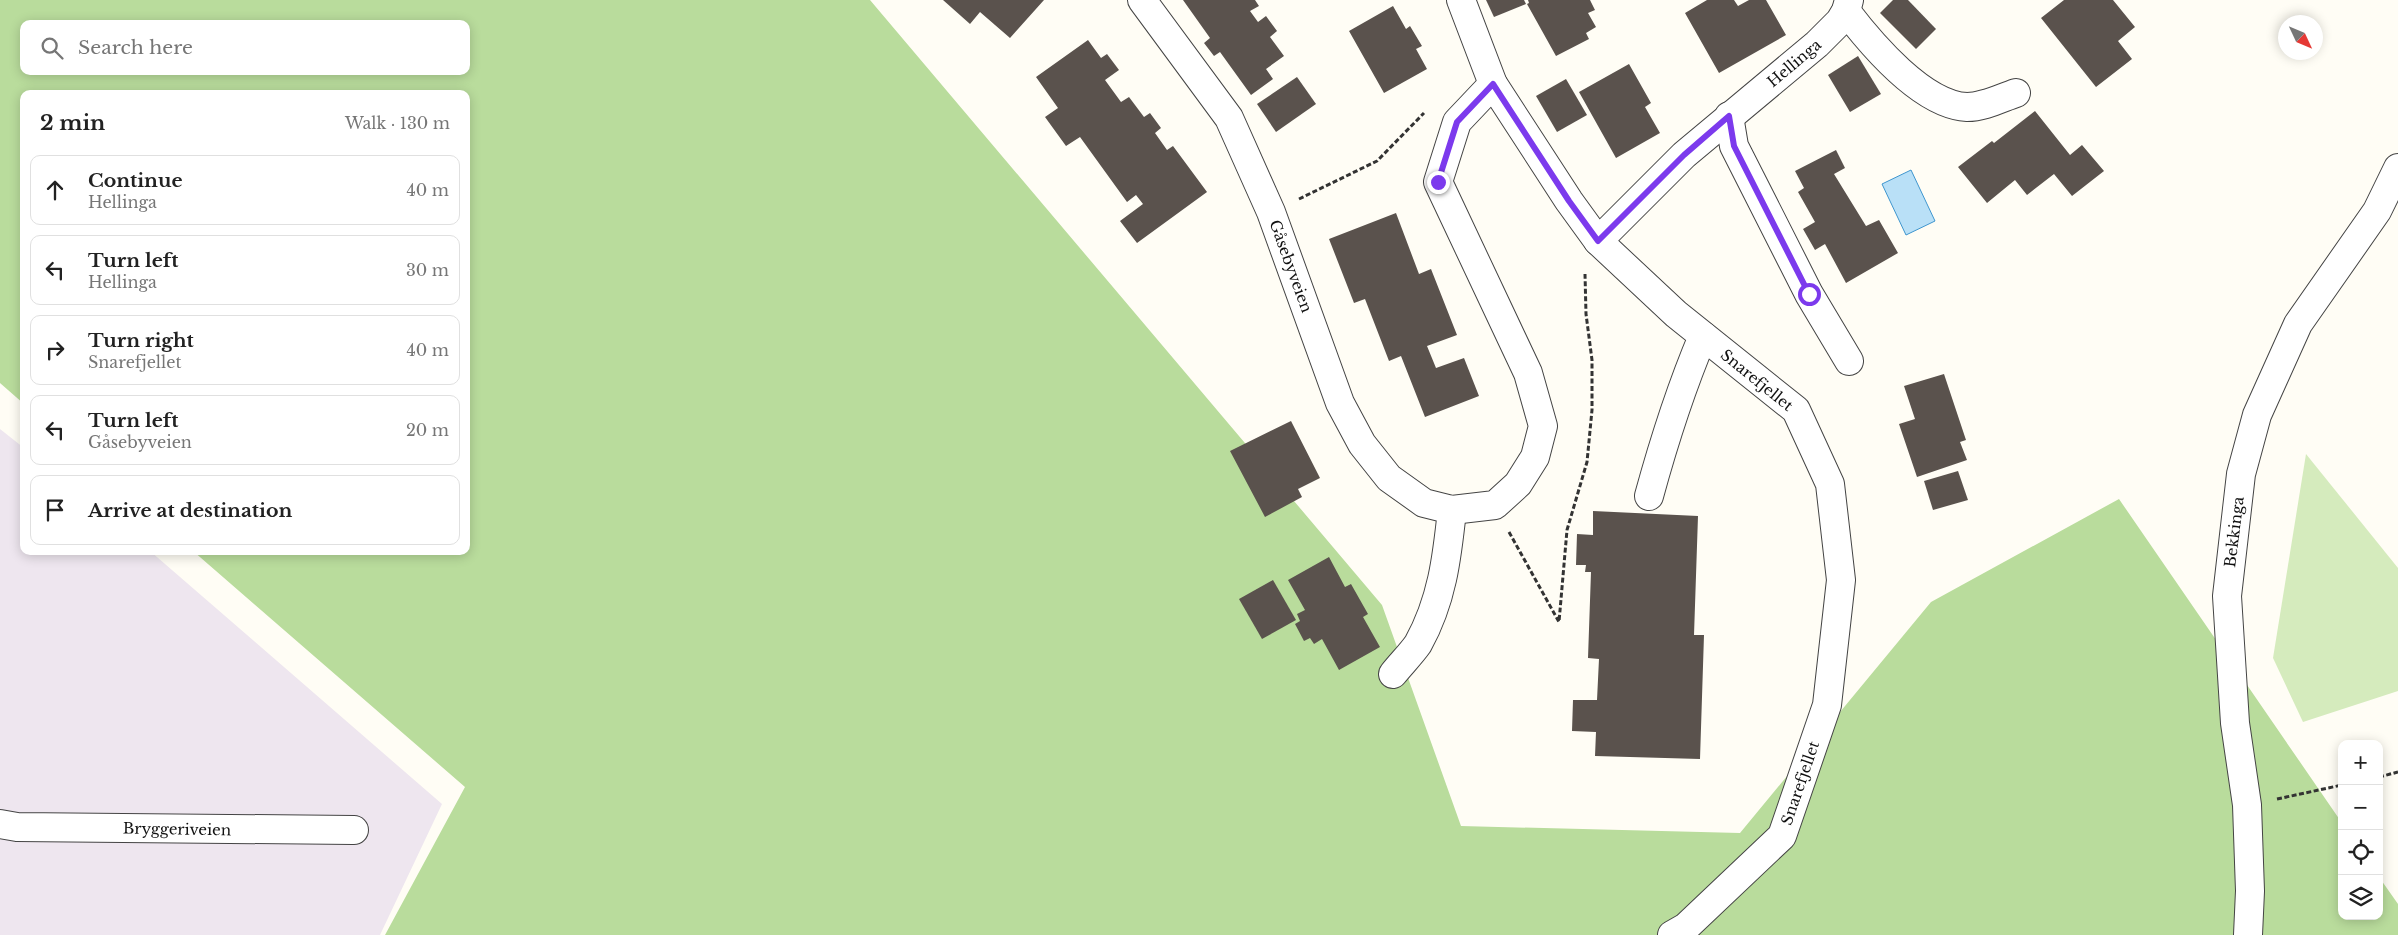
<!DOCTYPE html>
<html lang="en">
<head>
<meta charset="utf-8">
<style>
  body { margin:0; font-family:"Libre Baskerville",serif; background:#f6f6f6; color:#222 }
  .controls { position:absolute; right:15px; bottom:15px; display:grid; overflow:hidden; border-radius:10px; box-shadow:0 2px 12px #0003 }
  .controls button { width:45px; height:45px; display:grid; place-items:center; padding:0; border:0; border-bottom:1px solid #e0e0e0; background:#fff; color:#222; font:25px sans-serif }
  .compass { position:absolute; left:2278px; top:15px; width:45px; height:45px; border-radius:50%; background:#fff; box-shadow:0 2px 12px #0003; rotate:134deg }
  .stop { position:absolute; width:15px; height:15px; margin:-11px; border:4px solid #7c3aed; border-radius:50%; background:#fff }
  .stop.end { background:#7c3aed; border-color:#fff; box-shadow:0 1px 5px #0008 }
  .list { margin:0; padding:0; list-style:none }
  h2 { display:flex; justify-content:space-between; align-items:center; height:65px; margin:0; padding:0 20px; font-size:21px }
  h2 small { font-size:16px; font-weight:400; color:#767676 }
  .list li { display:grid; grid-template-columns:32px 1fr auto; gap:15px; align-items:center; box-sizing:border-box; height:70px; margin:0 10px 10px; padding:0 10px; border:1px solid #e0e0e0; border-radius:10px }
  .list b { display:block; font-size:19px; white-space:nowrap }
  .list p { margin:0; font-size:16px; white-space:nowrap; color:#767676 }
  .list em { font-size:16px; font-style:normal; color:#767676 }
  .icon { flex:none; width:28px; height:28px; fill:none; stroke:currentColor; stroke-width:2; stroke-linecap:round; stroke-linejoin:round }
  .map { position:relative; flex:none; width:2398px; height:935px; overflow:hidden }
  .search { position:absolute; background:#fff; box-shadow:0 2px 12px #0003; left:20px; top:20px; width:450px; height:55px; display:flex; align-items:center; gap:12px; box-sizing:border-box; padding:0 18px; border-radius:10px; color:#767676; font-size:19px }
  .panel { position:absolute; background:#fff; box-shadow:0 2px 12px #0003; left:20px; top:90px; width:450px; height:465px; border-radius:10px }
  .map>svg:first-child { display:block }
  .industrial { fill:#eee6ef }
  .green { fill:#d5ebbd }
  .forest { fill:#b9dc9c; fill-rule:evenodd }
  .water { fill:#b9e0f7; stroke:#3f96cf }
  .building { fill:#5a524d }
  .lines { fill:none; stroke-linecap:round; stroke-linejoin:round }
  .minor-casing { stroke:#444; stroke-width:30 }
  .path { stroke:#333; stroke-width:3; stroke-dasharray:5 2.5; stroke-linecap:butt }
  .minor { stroke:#fff; stroke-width:28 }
  .route { stroke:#7c3aed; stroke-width:6 }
  .labels { text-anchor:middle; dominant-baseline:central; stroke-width:5; stroke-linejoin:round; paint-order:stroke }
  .street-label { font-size:15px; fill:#111; stroke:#fff }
</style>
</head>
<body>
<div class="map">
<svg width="2398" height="935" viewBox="0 0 2398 935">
  <rect width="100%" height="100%" fill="#fffdf5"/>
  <path class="industrial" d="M0 429 24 448V551H150L442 804 380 935H0Z"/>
  <path class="green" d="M2306 454 2398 568V691L2303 722 2273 658Z"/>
  <path class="forest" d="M0 0H870L1382 605 1461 826 1740 833 1931 602 2119 499 2342 823V916H2379V877L2398 904V935H385L465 787 193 551H466V94H24V404L0 383ZM24 24H466V71H24Z"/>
  <path class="water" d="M1911 170 1935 221 1906 235 1882 184Z"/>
  <g class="building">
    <path d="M943 0H1044L1010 38 980 12 970 24Z"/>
    <path d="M1183 0H1255L1259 6 1250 11 1258 22 1266 16 1277 31 1270 37 1284 56 1266 69 1273 79 1251 95 1220 52 1214 56 1204 43 1210 38Z"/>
    <path d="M1486 0H1524L1526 4 1494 17Z"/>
    <path d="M1528 0H1590L1595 10 1588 13 1596 27 1586 33 1589 39 1556 56 1527 4 1529 3Z"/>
    <path d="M1707 0H1734L1738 6 1749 0H1766L1786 35 1719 73 1685 13Z"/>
    <path d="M1893 0H1908L1936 29 1916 49 1880 13Z"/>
    <path d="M2064 0H2113L2135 27 2118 41 2132 59 2096 87 2041 18Z"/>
    <path d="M1393 6 1406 29 1410 26 1422 46 1416 49 1427 69 1384 93 1349 31Z"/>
    <path d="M1088 40 1101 58 1107 54 1119 70 1105 80 1121 102 1129 97 1144 117 1150 113 1161 128 1155 133 1167 150 1173 146 1207 192 1137 243 1120 221 1143 204 1136 195 1127 202 1080 137 1066 146 1045 117 1058 108 1036 77Z"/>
    <path d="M1858 56 1881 94 1850 112 1828 75Z"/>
    <path d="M1629 64 1651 103 1645 107 1660 133 1616 158 1579 92Z"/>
    <path d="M1297 77 1316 104 1276 132 1257 104Z"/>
    <path d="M1566 79 1587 115 1557 132 1536 96Z"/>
    <path d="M2035 111 2070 155 2082 145 2104 171 2072 196 2054 174 2027 195 2015 180 1987 203 1958 167 1992 141 1994 143Z"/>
    <path d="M1836 150 1845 168 1834 174 1866 226 1879 220 1898 253 1846 283 1825 244 1815 250 1803 229 1815 222 1798 192 1804 188 1795 171Z"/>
    <path d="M1396 213 1419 274 1431 269 1457 335 1427 346 1436 368 1464 358 1479 396 1425 417 1401 356 1389 361 1365 299 1354 303 1329 239Z"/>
    <path d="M1944 374 1966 440 1960 442 1967 460 1917 477 1899 424 1915 419 1904 386Z"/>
    <path d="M1291 421 1320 478 1298 489 1302 497 1265 517 1230 451Z"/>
    <path d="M1958 471 1968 500 1933 510 1924 481Z"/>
    <path d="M1593 511 1698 516 1694 635H1704L1700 759 1595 756 1596 732 1572 731 1573 700H1597L1599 659 1588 658 1591 572H1585L1586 565H1576L1577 534 1593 535Z"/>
    <path d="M1329 557 1345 587 1351 584 1368 614 1363 617 1380 647 1339 670 1322 639 1314 644 1310 638 1304 641 1295 624 1300 621 1297 614 1305 610 1288 580Z"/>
    <path d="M1273 580 1296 620 1262 639 1239 599Z"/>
  </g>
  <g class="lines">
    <defs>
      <g id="minor">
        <path d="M1142 0 1229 118 1271 212 1340 403 1362 444 1389 478 1424 503 1452 510 1495 505 1518 484 1535 457 1543 426 1528 373 1438 182 1457 122 1493 84"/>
        <path d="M1461 0 1493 84 1569 201 1598 241 1676 314 1796 410 1830 484 1841 580 1827 705 1782 836 1686 927 1672 935"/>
        <path d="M1846 11C1872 45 1923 105 1967 107 1984 107 2001 98 2016 93"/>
        <path d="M1729 116 1734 146 1809 294 1849 361"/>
        <path d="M1598 241 1684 155 1817 44 1840 21 1846 11 1849 0"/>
        <path d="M1649 496C1664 441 1681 388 1703 336"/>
        <path d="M1393 674C1401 664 1411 654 1418 644 1442 601 1447 558 1452 510"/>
        <path d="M0 824 17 827 354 830"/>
        <path d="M2248 935 2250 891 2247 805 2235 723 2227 596 2241 474 2257 415 2298 324 2377 211 2398 168"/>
      </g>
    </defs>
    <use href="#minor" class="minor-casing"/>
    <g class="path">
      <path d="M1299 199 1377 161 1424 113"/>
      <path d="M1509 532 1559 622 1567 530 1587 462 1592 410V360L1586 314 1585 274"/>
      <path d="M2379 777 2398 772"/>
      <path d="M2277 799 2342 785"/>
    </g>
    <use href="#minor" class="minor"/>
  </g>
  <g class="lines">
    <path class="route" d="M1438 182 1457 122 1493 84 1569 201 1598 241 1684 155 1729 116 1734 146 1809 294"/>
  </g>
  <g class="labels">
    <g class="street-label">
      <text transform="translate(1794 63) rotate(-40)">Hellinga</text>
      <text transform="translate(1291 266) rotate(70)">Gåsebyveien</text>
      <text transform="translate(1757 380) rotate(39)">Snarefjellet</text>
      <text transform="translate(2234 532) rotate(-83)">Bekkinga</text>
      <text transform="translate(1800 783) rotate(-71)">Snarefjellet</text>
      <text transform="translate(177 829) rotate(1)">Bryggeriveien</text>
    </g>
  </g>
</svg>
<div class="controls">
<button>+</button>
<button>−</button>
<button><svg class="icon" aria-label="locate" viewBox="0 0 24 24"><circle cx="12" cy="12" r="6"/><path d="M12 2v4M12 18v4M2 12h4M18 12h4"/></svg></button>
<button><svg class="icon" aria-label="layers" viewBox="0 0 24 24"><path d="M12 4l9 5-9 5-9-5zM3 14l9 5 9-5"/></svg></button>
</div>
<svg class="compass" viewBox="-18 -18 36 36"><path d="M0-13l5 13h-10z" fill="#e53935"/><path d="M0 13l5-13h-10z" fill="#767676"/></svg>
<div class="stop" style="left:1809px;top:294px"></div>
<div class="stop end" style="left:1438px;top:182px"></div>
<div class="search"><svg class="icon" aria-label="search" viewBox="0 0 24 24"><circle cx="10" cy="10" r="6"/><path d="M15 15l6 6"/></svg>Search here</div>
<section class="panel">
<h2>2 min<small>Walk · 130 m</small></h2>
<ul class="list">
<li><svg class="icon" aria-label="ahead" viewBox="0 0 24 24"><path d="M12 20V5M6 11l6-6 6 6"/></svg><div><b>Continue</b><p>Hellinga</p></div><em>40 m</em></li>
<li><svg class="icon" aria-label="left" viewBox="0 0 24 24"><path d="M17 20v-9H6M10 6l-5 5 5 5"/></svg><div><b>Turn left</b><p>Hellinga</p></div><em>30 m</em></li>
<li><svg class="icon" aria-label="right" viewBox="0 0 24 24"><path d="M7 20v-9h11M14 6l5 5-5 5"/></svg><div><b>Turn right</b><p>Snarefjellet</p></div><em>40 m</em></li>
<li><svg class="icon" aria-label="left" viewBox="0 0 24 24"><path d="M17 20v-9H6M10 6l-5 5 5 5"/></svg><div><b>Turn left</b><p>Gåsebyveien</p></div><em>20 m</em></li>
<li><svg class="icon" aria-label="arrive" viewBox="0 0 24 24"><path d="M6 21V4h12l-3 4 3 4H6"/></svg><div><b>Arrive at destination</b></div></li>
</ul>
</section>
</div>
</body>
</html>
